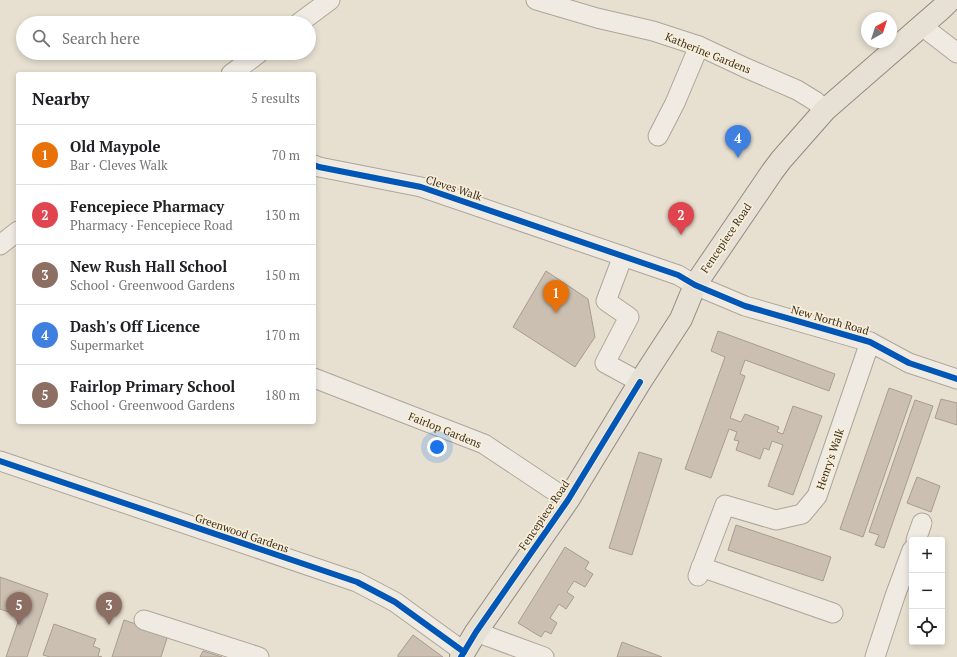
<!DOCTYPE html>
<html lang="en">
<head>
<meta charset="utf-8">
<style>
  body { margin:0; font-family:"PT Serif",serif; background:#f6f6f6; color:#202124 }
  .controls { position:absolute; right:12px; bottom:12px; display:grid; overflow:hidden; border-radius:4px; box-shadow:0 2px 6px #0003 }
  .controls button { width:36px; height:36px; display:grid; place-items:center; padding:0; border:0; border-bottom:1px solid #e0e0e0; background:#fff; color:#202124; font:20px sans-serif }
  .compass { position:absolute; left:861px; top:12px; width:36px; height:36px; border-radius:50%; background:#fff; box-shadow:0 2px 6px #0003; rotate:39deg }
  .you { position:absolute; left:437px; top:447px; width:14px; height:14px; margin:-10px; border:3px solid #fff; border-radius:50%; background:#1a73e8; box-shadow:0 0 0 6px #1a73e833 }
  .badge { display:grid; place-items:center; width:26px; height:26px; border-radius:50%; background:#ea580c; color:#fff; font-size:13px; font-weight:700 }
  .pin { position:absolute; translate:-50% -33px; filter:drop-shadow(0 1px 2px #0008) }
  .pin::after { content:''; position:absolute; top:21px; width:14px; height:12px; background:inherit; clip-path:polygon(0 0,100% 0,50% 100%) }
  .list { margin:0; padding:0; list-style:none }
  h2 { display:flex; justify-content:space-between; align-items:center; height:52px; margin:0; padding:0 16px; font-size:17px }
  h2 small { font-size:13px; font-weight:400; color:#757577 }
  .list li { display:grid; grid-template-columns:26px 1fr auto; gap:12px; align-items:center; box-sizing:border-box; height:60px; padding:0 16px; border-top:1px solid #e0e0e0 }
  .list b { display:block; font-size:15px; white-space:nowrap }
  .list p { margin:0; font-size:13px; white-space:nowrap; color:#757577 }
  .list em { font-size:13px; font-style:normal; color:#757577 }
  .icon { flex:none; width:22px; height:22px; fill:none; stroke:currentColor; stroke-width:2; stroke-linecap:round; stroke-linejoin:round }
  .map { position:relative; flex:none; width:957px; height:657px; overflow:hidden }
  .search { position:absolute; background:#fff; box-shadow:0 2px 6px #0003; left:16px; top:16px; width:300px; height:44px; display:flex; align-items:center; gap:10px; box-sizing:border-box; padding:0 14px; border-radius:22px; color:#757577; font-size:15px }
  .panel { position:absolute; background:#fff; box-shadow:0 2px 6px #0003; left:16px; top:72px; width:300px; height:352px; border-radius:4px }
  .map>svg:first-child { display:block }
  .building { fill:#cbbfb2; stroke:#a89c90 }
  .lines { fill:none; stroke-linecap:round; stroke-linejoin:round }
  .minor-casing { stroke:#ada599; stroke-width:21 }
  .major-casing { stroke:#928b80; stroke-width:24 }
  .minor { stroke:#efebe3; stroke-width:19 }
  .major { stroke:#e6e1d4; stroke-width:22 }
  .cycleway-casing { stroke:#f7eed8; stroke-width:8 }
  .cycleway { stroke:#0057b8; stroke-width:6 }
  .labels { text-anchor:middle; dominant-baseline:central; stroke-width:3.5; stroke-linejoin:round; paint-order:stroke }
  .street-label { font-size:11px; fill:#3d2e20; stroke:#f7eed8 }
</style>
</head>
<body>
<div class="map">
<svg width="957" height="657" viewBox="0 0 957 657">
  <rect width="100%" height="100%" fill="#e7e0d1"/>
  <g class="building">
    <path d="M546 271 588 299 595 337 575 367 513 327Z"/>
    <path d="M718 331 835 374 829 391 745 360 740 374 745 376 730 418 741 422 745 414 779 427 777 432 783 434 793 406 822 416 793 495 768 486 783 445 772 441 769 450 764 448 760 459 736 450 739 441 734 440 737 432 729 429 711 478 685 469 725 357 711 351Z"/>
    <path d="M889 388 912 396 863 537 840 529Z"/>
    <path d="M941 399 957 403V425L935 418Z"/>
    <path d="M915 400 933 406 884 548 875 545 879 535 869 532Z"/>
    <path d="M639 452 662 459 632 555 609 548Z"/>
    <path d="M917 477 940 486 931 512 907 503Z"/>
    <path d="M736 525 831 557 823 581 728 550Z"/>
    <path d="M565 547 589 562 585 569 593 574 585 587 574 581 567 592 574 597 566 609 559 604 550 618 557 623 551 634 545 631 541 637 518 623Z"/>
    <path d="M0 577 48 594 27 657H6L20 616 0 609Z"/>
    <path d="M124 620 168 635 161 657H112Z"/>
    <path d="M54 624 96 639 93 646 100 649 98 656 102 657H50L43 655Z"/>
    <path d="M413 635 443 657H398V655Z"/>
    <path d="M622 642 662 657H617Z"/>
    <path d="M203 651 222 657H200Z"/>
  </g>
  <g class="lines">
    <defs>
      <g id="minor">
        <path d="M536 0 597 18 653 31 699 46 746 68 797 90 815 101 825 110"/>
        <path d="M299 23 330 0"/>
        <path d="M922 26 957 53"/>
        <path d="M231 74 259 53"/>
        <path d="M658 136 675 103 699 46"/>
        <path d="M314 165 319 167 421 187 678 275 695 285 745 306 870 342 909 363 957 379"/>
        <path d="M0 245 18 231"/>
        <path d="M623 256 606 301 629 317 605 363 640 382"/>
        <path d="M314 378 484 444 568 500"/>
        <path d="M0 461 357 582 395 602 464 652"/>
        <path d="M916 540 922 523"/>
        <path d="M701 567 833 613"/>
        <path d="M698 576 725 505 776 520 802 514 817 496 870 342"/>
        <path d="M144 620 259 657"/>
        <path d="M476 632 544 657"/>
        <path d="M875 657 895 596 912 550"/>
      </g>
      <path id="major" d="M461 657 476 632 568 500 640 382 681 319 695 285 772 172 781 160 825 110 941 9 950 0"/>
    </defs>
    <use href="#minor" class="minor-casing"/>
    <use href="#major" class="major-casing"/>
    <use href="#minor" class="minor"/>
    <use href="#major" class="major"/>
    <defs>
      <g id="cycleway">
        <path d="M314 165 319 167 421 187 678 275 695 285 745 306 870 342 909 363 957 379"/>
        <path d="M0 461 357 582 395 602 464 652"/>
        <path d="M461 657 476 632 568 500 640 382"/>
      </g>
    </defs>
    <use href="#cycleway" class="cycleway-casing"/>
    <use href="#cycleway" class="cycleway"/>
  </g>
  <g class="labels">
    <g class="street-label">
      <text transform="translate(708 53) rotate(22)">Katherine Gardens</text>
      <text transform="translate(454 188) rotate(18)">Cleves Walk</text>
      <text transform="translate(726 238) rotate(-56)">Fencepiece Road</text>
      <text transform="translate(830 320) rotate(16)">New North Road</text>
      <text transform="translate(445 430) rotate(22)">Fairlop Gardens</text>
      <text transform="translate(830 459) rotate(-71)">Henry's Walk</text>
      <text transform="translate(544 515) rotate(-56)">Fencepiece Road</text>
      <text transform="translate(242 533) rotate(19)">Greenwood Gardens</text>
    </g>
  </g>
</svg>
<div class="controls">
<button>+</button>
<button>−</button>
<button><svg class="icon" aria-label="locate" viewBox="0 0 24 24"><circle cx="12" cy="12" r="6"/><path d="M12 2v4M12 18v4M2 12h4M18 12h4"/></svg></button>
</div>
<svg class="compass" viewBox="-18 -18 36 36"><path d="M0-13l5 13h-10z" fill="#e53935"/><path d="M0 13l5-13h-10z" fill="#757577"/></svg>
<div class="you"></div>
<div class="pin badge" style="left:556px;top:313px;background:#e8710a">1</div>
<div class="pin badge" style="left:681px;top:235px;background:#e0444e">2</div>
<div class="pin badge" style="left:109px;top:625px;background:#8d6e63">3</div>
<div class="pin badge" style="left:738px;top:158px;background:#3f7fe0">4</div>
<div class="pin badge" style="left:19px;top:625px;background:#8d6e63">5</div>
<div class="search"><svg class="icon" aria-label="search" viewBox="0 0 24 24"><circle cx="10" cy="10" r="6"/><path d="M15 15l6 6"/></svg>Search here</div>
<section class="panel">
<h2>Nearby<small>5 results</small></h2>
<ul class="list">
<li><span class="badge" style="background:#e8710a">1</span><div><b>Old Maypole</b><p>Bar · Cleves Walk</p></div><em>70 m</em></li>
<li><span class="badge" style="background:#e0444e">2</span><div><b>Fencepiece Pharmacy</b><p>Pharmacy · Fencepiece Road</p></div><em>130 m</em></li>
<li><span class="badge" style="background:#8d6e63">3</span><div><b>New Rush Hall School</b><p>School · Greenwood Gardens</p></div><em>150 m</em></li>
<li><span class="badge" style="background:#3f7fe0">4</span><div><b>Dash's Off Licence</b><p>Supermarket</p></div><em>170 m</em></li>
<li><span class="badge" style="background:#8d6e63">5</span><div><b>Fairlop Primary School</b><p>School · Greenwood Gardens</p></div><em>180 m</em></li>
</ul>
</section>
</div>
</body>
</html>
